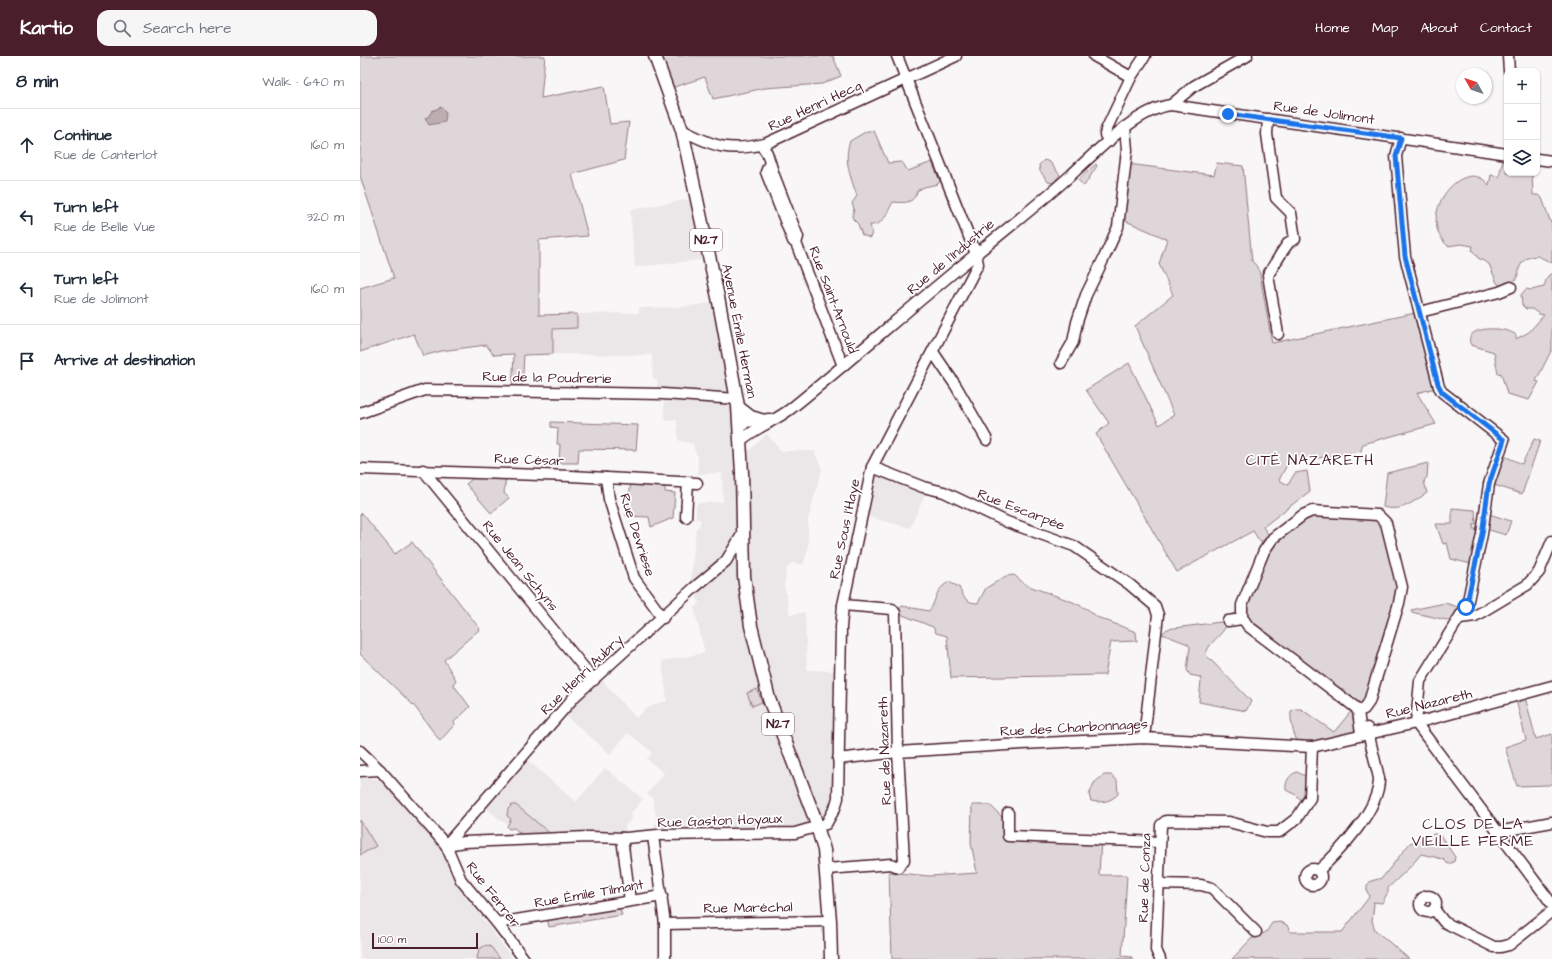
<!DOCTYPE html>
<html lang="en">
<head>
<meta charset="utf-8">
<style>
  body { margin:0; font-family:"Architects Daughter",sans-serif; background:#f6f6f7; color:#1f2937 }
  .controls { position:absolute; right:12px; top:12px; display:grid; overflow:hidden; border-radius:8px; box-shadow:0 1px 3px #0004 }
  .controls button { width:36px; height:36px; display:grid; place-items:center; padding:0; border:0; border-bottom:1px solid #e0e1e3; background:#fff; color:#1f2937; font:20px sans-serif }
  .compass { position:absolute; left:1096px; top:12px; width:36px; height:36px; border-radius:50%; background:#fff; box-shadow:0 1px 3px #0004; rotate:310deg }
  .scale { position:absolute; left:12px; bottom:10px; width:106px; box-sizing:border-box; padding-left:4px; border:2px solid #4a1f2b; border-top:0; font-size:11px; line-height:14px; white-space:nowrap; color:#4a1f2b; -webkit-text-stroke:3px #fff; paint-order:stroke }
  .stop { position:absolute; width:12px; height:12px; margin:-9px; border:3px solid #1a73e8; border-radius:50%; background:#fff }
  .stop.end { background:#1a73e8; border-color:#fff; box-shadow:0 1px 4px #0008 }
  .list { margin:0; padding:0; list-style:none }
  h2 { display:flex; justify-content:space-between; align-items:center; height:52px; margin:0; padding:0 16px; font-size:17px }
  h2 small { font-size:13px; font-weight:400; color:#747a83 }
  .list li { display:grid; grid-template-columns:26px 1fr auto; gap:12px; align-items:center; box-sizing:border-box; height:72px; padding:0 16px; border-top:1px solid #e0e1e3 }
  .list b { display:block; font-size:15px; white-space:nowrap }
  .list p { margin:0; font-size:13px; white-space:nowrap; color:#747a83 }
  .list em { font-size:13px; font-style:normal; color:#747a83 }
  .icon { flex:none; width:22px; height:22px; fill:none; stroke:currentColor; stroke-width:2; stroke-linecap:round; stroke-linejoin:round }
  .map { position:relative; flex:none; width:1192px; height:903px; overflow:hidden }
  header { display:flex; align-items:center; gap:24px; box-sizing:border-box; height:56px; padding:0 20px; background:#4a1f2b; color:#fff }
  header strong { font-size:19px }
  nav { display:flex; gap:22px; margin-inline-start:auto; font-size:14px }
  .search { width:280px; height:36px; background:#f6f6f7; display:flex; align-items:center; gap:10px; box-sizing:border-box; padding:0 14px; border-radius:12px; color:#747a83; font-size:15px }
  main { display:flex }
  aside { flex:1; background:#fff }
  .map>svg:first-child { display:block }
  .built { fill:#ebe6e8 }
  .green { fill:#ded6d9; stroke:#947a82 }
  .water { fill:#bdadb0; stroke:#8f747b }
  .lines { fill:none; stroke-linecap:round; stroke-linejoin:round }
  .minor-casing { stroke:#4a1f2b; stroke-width:13 }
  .major-casing { stroke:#4a1f2b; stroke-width:15 }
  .minor { stroke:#fff; stroke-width:10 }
  .major { stroke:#fff; stroke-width:12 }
  .route { stroke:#1a73e8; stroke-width:5 }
  .labels { text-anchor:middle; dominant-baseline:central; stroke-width:3.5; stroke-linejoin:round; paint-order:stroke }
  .shield { fill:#fff; stroke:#80626b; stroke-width:1 }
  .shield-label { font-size:13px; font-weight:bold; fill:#4a1f2b }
  .street-label { font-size:14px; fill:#4a1f2b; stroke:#fff }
  .neighbourhood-label { font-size:15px; letter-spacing:1px; fill:#4a1f2b; stroke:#fff }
</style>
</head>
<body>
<header>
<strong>Kartio</strong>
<div class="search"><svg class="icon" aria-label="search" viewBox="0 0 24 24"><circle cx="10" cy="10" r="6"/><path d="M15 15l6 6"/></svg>Search here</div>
<nav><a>Home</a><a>Map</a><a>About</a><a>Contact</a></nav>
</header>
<main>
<aside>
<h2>8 min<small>Walk · 640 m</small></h2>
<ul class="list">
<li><svg class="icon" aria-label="ahead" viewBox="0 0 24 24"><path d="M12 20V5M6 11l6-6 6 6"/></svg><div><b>Continue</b><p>Rue de Canterlot</p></div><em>160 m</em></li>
<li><svg class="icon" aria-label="left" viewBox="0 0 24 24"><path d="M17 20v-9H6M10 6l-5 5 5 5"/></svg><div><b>Turn left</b><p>Rue de Belle Vue</p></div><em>320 m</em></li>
<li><svg class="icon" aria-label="left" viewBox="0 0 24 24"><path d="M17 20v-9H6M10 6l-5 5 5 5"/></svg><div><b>Turn left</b><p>Rue de Jolimont</p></div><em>160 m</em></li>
<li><svg class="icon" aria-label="arrive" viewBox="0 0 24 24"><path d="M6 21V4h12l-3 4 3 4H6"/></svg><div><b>Arrive at destination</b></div></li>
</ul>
</aside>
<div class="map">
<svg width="1192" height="903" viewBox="0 0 1192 903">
  <rect width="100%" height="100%" fill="#f8f6f7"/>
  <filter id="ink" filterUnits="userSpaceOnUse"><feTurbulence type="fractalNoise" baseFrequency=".025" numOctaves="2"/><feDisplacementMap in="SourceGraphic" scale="8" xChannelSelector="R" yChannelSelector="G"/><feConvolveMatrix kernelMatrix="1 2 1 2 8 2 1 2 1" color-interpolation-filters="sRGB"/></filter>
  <g filter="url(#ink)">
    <g class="built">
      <path d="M337 142 350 203 275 211 270 154Z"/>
      <path d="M359 246 381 395 390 394 407 378 421 395H454L462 413 448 463V493L443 509 432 507 427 512 424 529 430 559 445 556 447 614 474 615 475 735 468 761 434 775 295 777V768L297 767 293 742 287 738 304 717 287 703 291 698V695L268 677 250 698 204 658 239 621 276 662 286 653 299 647 307 645 302 605 345 597 334 552 339 547 331 523 336 473 340 469V463H336V450L338 447 363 446 362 417 338 418V400L334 394V388L318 384 317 364 305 365 303 338H298L297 323H293L292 299 193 298V273L217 272V258L279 257V252L322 251Z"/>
      <path d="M512 411 568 432 550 472 502 459Z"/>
      <path d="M165 702 216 746 245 712 283 743 271 757 272 762 265 770 266 779 255 777 252 775 250 778 193 781 147 756 151 763 147 768 143 766 125 751Z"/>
      <path d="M0 722 21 723 60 768 81 793 90 818 99 830 152 902 155 903H0Z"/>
    </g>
    <g class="green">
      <path d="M0 0H185L181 42 244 30 250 68 269 66 264 104 212 118 228 180 179 184V259L217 258V272L193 273V298L164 299 162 335H152L154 298 134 299 126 289 81 295 63 300 54 278 0 296V232L34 222 0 120Z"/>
      <path d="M295 0H473L481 20 462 28 405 32 353 43 345 21 308 33Z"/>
      <path d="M507 75H514L515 77 528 107 542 106 548 115 572 106 580 125 578 128 564 131 557 135C554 148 544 147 533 146 527 156 524 170 510 169L512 177 510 182 502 179 498 168 493 163 492 160 494 153 492 147 497 140C491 122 483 104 490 85Z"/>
      <path d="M1144 98H1147V117H1172L1173 139H1178L1182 142 1192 170V207L1178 200C1175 200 1169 201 1166 203 1153 212 1166 226 1141 230L1137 227 1129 208 1118 202 1112 194 1113 190 1101 188 1088 190C1053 160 1104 97 1129 129L1131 119 1139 121Z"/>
      <path d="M684 104 690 106 700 119 693 127 688 126 680 115 679 109Z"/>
      <path d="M857 107 883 110 892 205 899 213 912 287 1060 256 1079 331 1057 337 1076 368 1003 388 1001 395 928 407 919 424 928 429 935 417 947 415 950 435 903 471 910 481 900 486 893 475 817 516 736 378 749 367 726 334 769 307 799 369 814 359 775 270 813 239 799 208 807 183 759 162 768 108 854 119Z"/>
      <path d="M736 108 737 110 724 130 718 124Z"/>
      <path d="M1190 218H1192V293L1176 325 1179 326 1169 344 1147 338 1141 317 1138 318 1134 296 1111 289C1101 269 1146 270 1156 279V283L1169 276 1184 259 1179 258 1172 253H1166L1162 249 1161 239 1166 233 1171 234 1184 231 1186 224Z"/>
      <path d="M191 366 278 369 276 394 219 393 218 407H199L200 388H197L198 372 191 371Z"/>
      <path d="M1174 383 1180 385 1162 438 1134 429 1142 399 1162 408Z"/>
      <path d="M1068 407 1067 421 1064 425 1067 437C1051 447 1042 456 1023 451L1027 417Z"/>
      <path d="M117 419 146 420 144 437 149 442 131 457 106 428Z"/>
      <path d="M271 426 305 429V436L315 437 313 462 291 471 289 461 266 460Z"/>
      <path d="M1092 452 1115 454 1116 468H1114L1113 473H1117L1116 480 1121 481 1115 509 1091 503 1087 487 1083 488 1076 468H1092Z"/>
      <path d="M947 456 1022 461 1042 531 1005 656 888 571 882 554 903 497Z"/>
      <path d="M2 457 35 498 52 486 120 573 84 604 96 624 93 628 110 651 94 666 95 668 80 685 55 651 0 598V459Z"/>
      <path d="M1129 458 1151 465 1146 479 1126 473Z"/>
      <path d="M654 519 666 529 713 546 729 554 737 561 776 576 777 585 751 586 745 619 591 622 587 580 576 577 573 571 540 558 538 555 542 550 569 555C578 543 573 535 589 526L599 531C603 541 606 547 618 547L626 532 646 520Z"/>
      <path d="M1085 547 1098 551 1091 565 1051 556V554Z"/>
      <path d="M868 565C865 579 847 586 846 599L891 645 886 655 839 646 841 624 840 621 830 619 827 614 830 591 828 588 802 578 807 573Z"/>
      <path d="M397 633 402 646 392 650 387 637Z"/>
      <path d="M1164 637 1176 683 1192 678V727L1189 729 1157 730 1145 691 1166 684 1155 640Z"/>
      <path d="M935 653H941L974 676 993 653 997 657 996 675 992 678 953 686 938 685C933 681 930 661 931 655Z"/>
      <path d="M937 716 947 721 945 737 941 744 936 739 926 734C925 725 929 719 937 716Z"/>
      <path d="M744 719H751L757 724 758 738C750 746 742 747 731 745L729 739 734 727Z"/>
      <path d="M152 749H156L192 779 165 781 154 772 149 773 147 770 151 763 147 760 148 753Z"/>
      <path d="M612 749H630L648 767V779L741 783 739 819H767L762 900 772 901V903H532L529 816 569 820 617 817 611 787Z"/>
      <path d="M0 764 16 790 0 799Z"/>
      <path d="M1074 778 1080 779 1095 801 1094 806 1088 808 1083 803 1061 798 1050 811 1028 832V836L1022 847 1013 846 1014 848 1012 865 1015 874 1049 903H872L891 883 906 876 912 867 920 866 927 869 930 876H982L1010 840 1007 836V829L1011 825 1022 822 1050 787Z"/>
      <path d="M259 851 262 859 189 871 187 862Z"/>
      <path d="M126 889 131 891 140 903H117L119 893Z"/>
    </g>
    <path class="water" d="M81 51 86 56 85 66 69 69 65 62 68 61 72 55Z"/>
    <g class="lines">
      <defs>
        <g id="minor">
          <path d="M734 0 771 21"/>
          <path d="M1148 0 1149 15"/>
          <path d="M811 49 834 30 887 0"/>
          <path d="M908 63 907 78 916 142 931 157 935 183 929 186 922 196 908 219 918 278"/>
          <path d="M322 74C355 91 368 96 405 88L596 0"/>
          <path d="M1041 82 1036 100 1045 200 1079 331 1082 336 1144 384 1129 428 1122 478 1107 549 1060 625 1056 667"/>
          <path d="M749 85 745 79 746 74 771 21 785 0"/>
          <path d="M401 89 407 97 414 119 438 181 436 187 433 185 406 116 410 106"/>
          <path d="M1177 103 1192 105"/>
          <path d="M436 187 483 310"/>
          <path d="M1060 256 1139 236 1151 231"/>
          <path d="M573 296 596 330 627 384"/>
          <path d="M701 307 713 286 717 266 726 239 744 202 758 171 767 94 765 71"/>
          <path d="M378 350 391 360 401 363"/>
          <path d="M0 357 65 334 303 338 377 343"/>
          <path d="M380 372 386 366 409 363"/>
          <path d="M380 385C396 371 416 365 433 351 495 301 554 248 616 198 648 172 680 147 711 119 736 96 777 53 811 49L1147 98"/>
          <path d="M512 411 563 431 584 436 647 466 714 490 769 528 795 550 798 559 784 682"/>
          <path d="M0 413 211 420 337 427"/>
          <path d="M63 414 234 624"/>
          <path d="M246 422 249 443 274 522 303 562"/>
          <path d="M326 461 328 426"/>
          <path d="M1100 562 1115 560 1167 529 1179 516 1192 485"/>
          <path d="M868 565 882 563"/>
          <path d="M998 655 1004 653 1009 646 1039 547 1042 531 1026 467 1018 459 952 455 943 459 913 482 904 495 882 549V561L888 570 995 651 998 655 1001 678"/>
          <path d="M1056 667 1192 848"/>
          <path d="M0 695 20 714 86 789 101 824 137 867 164 903"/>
          <path d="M478 703 538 696 662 688 784 682 952 691 1056 667 1192 630"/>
          <path d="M0 715 20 714"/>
          <path d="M648 757V780L799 786"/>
          <path d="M1137 776 1192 766"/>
          <path d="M293 780 305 868V903"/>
          <path d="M262 782 270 845"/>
          <path d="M86 789 104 786 228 781 266 782 298 779 435 777 466 768 475 752 478 742 481 571 483 549 512 411 618 208 616 198 537 0"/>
          <path d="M86 789 215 640 334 532 366 505 383 477"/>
          <circle cx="953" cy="821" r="8"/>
          <path d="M467 813 531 808 538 811 544 804 538 696 535 557 532 553 483 549"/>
          <path d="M958 815C980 795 1020 753 1019 722L1007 672"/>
          <path d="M798 828 841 829 852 832 896 876"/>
          <circle cx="1068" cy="848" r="8"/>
          <path d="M1074 853 1084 866 1134 891H1141L1149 889 1192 855"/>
          <path d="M137 867 302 840"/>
          <path d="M305 868 470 865"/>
          <path d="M800 903 796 894 801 769 806 765 869 766 907 776H919L937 762 950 742 952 691"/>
        </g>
        <path id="major" d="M295 0 322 74 359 246 378 350 382 417 384 520 391 570 409 643 454 760 464 794 470 865 471 903"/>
      </defs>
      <use href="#minor" class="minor-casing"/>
      <use href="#major" class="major-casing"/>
      <use href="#minor" class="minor"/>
      <use href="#major" class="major"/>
    </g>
  </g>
  <g class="lines" filter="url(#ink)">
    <path class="route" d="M868 58 1041 82 1036 100 1045 200 1078 328 1082 336 1144 384 1129 428 1122 478 1106 551"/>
  </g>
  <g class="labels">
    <g class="shield">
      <rect x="330" y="173" width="32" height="22" rx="3"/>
      <rect x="402" y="657" width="32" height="22" rx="3"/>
    </g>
    <g class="shield-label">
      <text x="346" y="184">N27</text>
      <text x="418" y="668">N27</text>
    </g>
    <g class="street-label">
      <text transform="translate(455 50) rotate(-25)">Rue Henri Hecq</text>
      <text transform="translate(964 57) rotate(8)">Rue de Jolimont</text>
      <text transform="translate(591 201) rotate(-40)">Rue de l'Industrie</text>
      <text transform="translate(473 244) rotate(69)">Rue Saint-Arnould</text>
      <text transform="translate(379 275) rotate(79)">Avenue Émile Herman</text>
      <text transform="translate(187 322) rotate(1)">Rue de la Poudrerie</text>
      <text transform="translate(169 404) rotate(2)">Rue César</text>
      <text transform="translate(661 454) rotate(21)">Rue Escarpée</text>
      <text transform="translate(485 473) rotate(-78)">Rue Sous l'Haye</text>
      <text transform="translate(277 479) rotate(72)">Rue Devriese</text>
      <text transform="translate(160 510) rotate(51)">Rue Jean Schyns</text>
      <text transform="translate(222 619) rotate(-44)">Rue Henri Aubry</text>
      <text transform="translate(1069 648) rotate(-14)">Rue Nazareth</text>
      <text transform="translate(714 672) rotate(-3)">Rue des Charbonnages</text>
      <text transform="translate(525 695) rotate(-92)">Rue de Nazareth</text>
      <text transform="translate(360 765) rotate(-2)">Rue Gaston Hoyaux</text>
      <text transform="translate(785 822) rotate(-88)">Rue de Conza</text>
      <text transform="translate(229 838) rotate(-10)">Rue Émile Tilmant</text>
      <text transform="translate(133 839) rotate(52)">Rue Ferrer</text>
      <text transform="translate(388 852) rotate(-1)">Rue Maréchal</text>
    </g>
    <g class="neighbourhood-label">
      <text x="950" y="404">CITÉ NAZARETH</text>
      <text x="1113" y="768">CLOS DE LA<tspan x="1113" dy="17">VIEILLE FERME</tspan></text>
    </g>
  </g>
</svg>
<div class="controls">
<button>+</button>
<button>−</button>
<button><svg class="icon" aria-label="layers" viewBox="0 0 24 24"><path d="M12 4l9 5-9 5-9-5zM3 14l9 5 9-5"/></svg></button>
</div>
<svg class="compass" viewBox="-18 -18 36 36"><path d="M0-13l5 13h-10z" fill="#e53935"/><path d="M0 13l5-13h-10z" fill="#747a83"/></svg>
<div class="scale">100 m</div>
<div class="stop" style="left:1106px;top:551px"></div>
<div class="stop end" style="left:868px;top:58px"></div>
</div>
</main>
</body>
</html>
